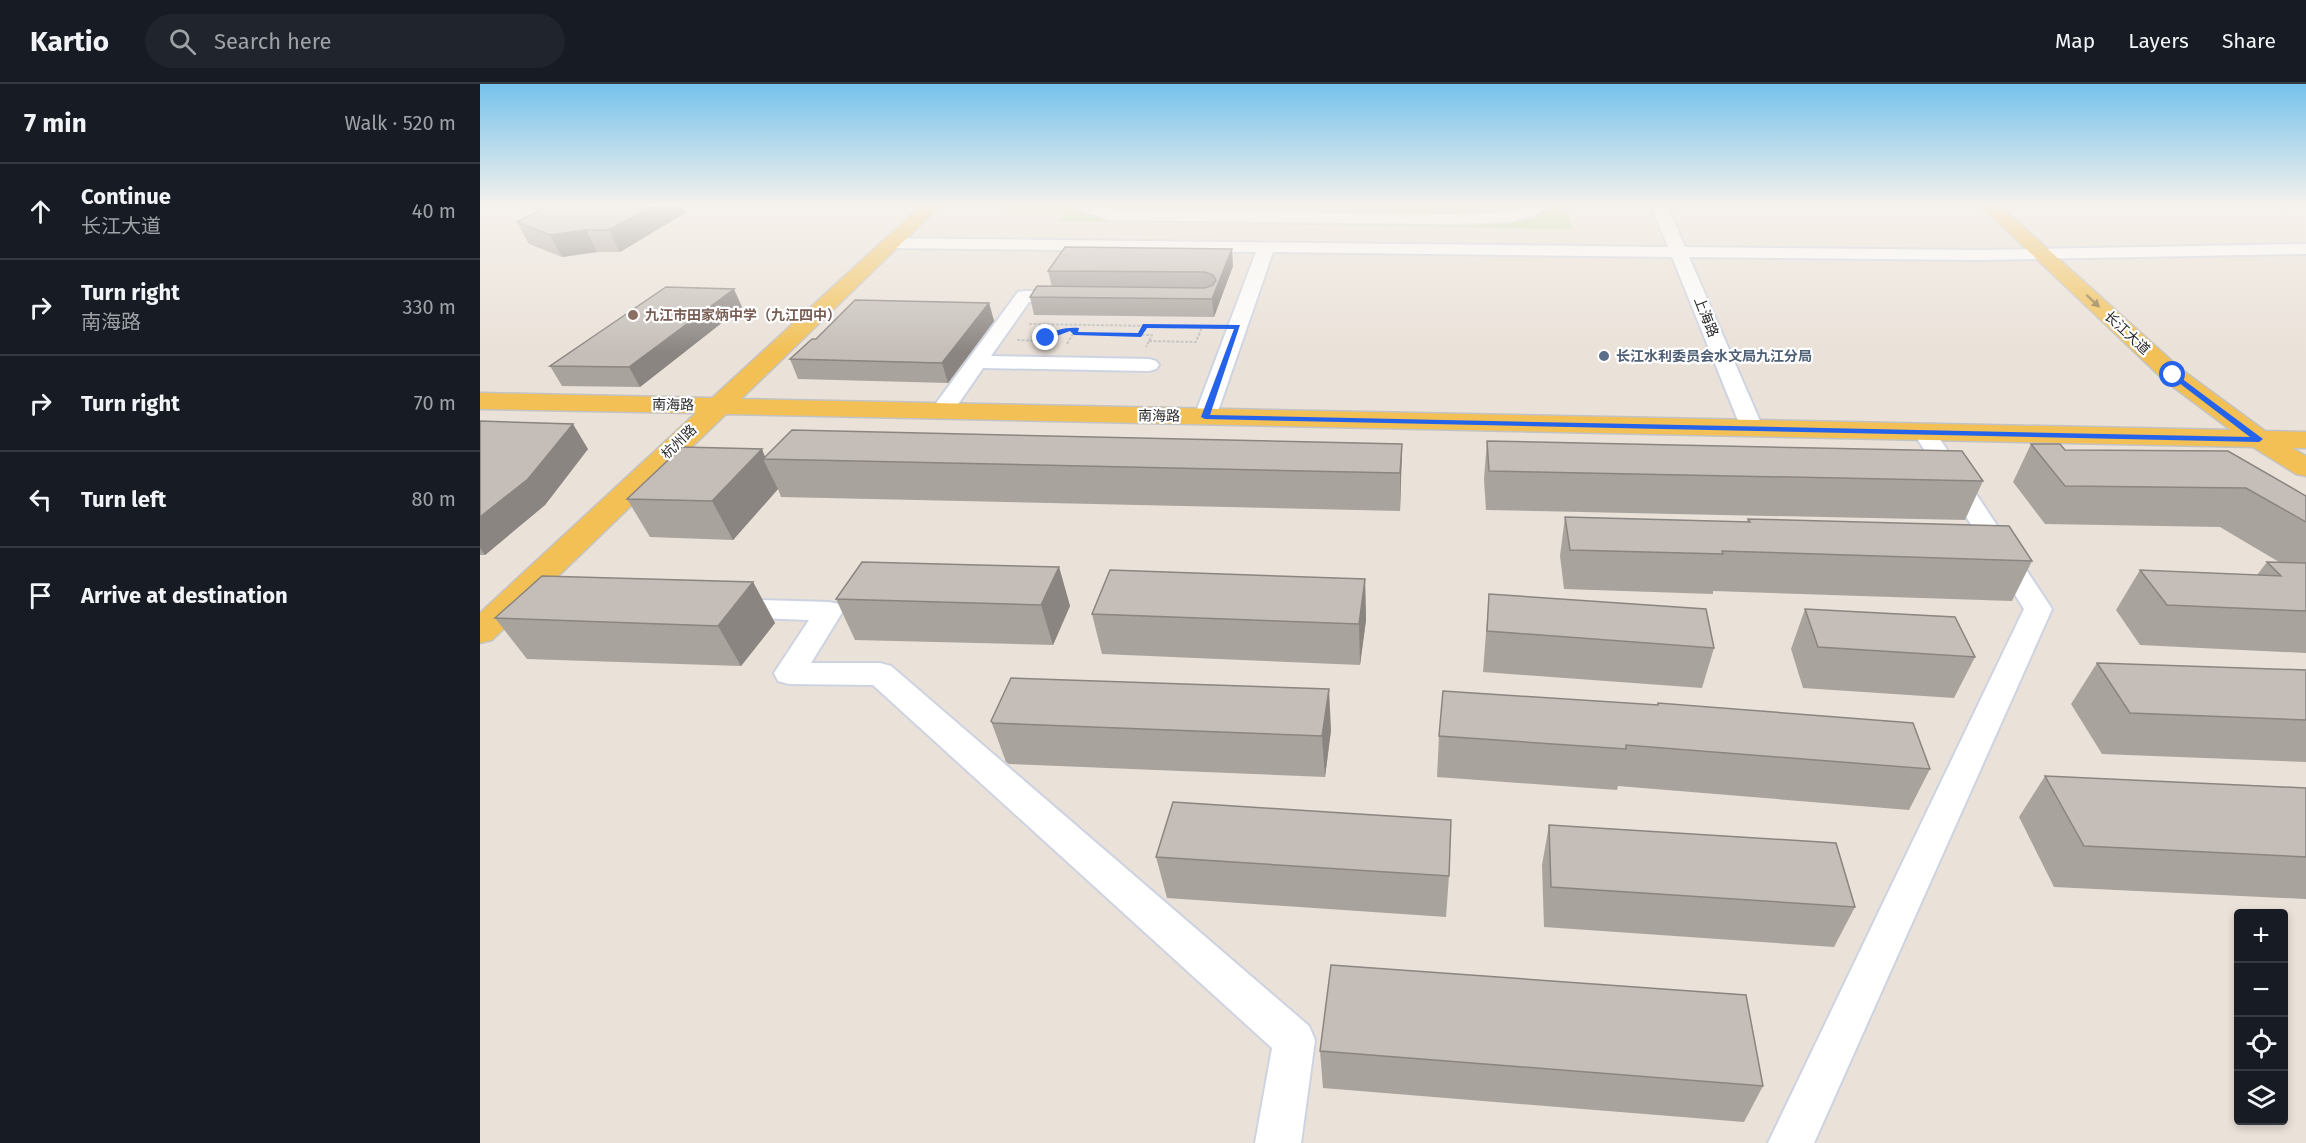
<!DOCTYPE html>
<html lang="en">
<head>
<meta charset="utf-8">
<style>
  body { margin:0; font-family:"Fira Sans","Noto Sans SC",sans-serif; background:#20242c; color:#f1f3f6 }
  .controls { position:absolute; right:18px; bottom:18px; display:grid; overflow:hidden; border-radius:6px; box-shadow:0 3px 9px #0003 }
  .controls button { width:54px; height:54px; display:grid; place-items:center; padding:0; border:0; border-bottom:2px solid #363941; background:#171b24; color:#f1f3f6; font:30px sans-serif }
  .stop { position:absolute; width:18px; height:18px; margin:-14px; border:4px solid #2563eb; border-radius:50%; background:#fff }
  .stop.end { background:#2563eb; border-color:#fff; box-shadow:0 2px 6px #0008 }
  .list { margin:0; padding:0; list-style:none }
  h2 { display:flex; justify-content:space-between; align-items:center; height:78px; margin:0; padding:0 24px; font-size:26px }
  h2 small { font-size:20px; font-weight:400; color:#9ea1a6 }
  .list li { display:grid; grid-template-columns:39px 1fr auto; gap:18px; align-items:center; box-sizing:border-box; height:96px; padding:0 24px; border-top:2px solid #363941 }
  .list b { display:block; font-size:22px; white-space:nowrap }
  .list p { margin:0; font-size:20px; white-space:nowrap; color:#9ea1a6 }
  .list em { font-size:20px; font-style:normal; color:#9ea1a6 }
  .icon { flex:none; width:33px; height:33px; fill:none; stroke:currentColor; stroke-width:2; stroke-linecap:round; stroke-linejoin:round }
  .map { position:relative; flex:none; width:1826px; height:1059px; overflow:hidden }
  header { display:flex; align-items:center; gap:36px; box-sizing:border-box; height:84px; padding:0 30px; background:#171b24; border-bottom:2px solid #363941 }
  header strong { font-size:28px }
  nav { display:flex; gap:33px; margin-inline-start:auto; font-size:21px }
  .search { width:420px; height:54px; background:#20242c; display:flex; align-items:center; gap:15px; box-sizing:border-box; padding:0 21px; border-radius:33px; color:#9ea1a6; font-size:22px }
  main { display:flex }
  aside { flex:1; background:#171b24 }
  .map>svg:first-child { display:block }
  .green { fill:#b5e293 }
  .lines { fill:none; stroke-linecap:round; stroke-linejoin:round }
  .minor-casing { stroke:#cdd3e1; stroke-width:4 }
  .major-casing { stroke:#c3c3c3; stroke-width:3 }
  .path { stroke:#c3c3c3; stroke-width:2; stroke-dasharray:3 1.5; stroke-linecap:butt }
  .minor { fill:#fff; fill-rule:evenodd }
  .major { fill:#f2c055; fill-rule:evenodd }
  .wall { fill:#a9a39e }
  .shaded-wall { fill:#8a8581 }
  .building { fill:#c5beb8; stroke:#8a8581; stroke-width:1.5 }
  .oneway { fill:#8c743e }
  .route { fill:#2563eb }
  .education-dot { fill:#8d6e63; stroke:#fff; stroke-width:2 }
  .service-dot { fill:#5c6f8a; stroke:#fff; stroke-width:2 }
  .labels { text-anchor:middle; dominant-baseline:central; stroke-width:4.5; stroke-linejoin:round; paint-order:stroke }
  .far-education-label { font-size:14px; font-weight:bold; fill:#785e54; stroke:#fff; text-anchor:start }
  .far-street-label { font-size:14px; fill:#272727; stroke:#fff }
  .far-service-label { font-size:14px; font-weight:bold; fill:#4e5e75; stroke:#fff; text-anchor:start }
</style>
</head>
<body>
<header>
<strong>Kartio</strong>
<div class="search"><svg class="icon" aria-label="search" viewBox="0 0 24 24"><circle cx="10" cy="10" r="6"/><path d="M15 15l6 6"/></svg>Search here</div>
<nav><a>Map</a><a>Layers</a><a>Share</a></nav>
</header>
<main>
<aside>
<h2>7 min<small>Walk · 520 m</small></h2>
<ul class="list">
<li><svg class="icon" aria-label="ahead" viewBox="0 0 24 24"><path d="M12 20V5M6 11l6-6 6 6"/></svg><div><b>Continue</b><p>长江大道</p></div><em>40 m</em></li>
<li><svg class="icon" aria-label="right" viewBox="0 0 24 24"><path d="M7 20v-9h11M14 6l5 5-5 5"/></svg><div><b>Turn right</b><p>南海路</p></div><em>330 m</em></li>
<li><svg class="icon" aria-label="right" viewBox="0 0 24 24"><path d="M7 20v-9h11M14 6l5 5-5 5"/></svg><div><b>Turn right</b></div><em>70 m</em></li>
<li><svg class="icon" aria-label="left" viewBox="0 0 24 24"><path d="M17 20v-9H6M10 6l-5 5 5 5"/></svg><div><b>Turn left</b></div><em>80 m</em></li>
<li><svg class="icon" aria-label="arrive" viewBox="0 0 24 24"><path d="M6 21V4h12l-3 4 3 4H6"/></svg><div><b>Arrive at destination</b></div></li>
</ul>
</aside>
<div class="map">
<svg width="1826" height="1059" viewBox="0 0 1826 1059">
  <rect width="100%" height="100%" fill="#eae1d8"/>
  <path class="green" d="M533 121H1086L1092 145 578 137 584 129 527 128Z"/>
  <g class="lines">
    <defs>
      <g id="minor">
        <path d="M595 121H611L632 126 968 130 1029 128 1051 121H1070L1054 132 1029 138 968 140 631 136 597 126Z"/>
        <path d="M1171 121H1187L1205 163 1500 166 1826 160V170L1500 176 1209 173 1283 344 1280 349 1272 351 1264 349 1261 344 1192 173 793 168 736 333 733 338 725 340 717 338 714 333 776 168 410 164 402 159 410 154 1188 163Z"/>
        <path d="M544 207H590L596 209 599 213 596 217 590 219 549 218 511 272 669 275 676 277 679 281 676 285 669 287 503 284 470 332 462 334 454 332 451 327 454 322 538 208Z"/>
        <path d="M1444 341 1452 343 1572 525 1334 1059H1288L1544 525 1433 348 1436 343Z"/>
        <path d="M249 515 349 518 359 520 363 527 331 579H400L411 582 829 942 835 956 821 1059H775L792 964 393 601 309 600 298 597 294 589 329 536 249 533 239 531 235 524 239 517Z"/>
      </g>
      <path id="major" d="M442 121H461L261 315 1751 346 1684 296 1500 121H1519L1702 286 1785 347 1826 348V364H1812L1826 372V392L1816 390 1773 363 246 330 12 556 0 559V529L216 329 0 325V309L232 314Z"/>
    </defs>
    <use href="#minor" class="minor-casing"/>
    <use href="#major" class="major-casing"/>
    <g class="path">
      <path d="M549 240 736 243"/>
      <path d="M594 250 672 251 666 263"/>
      <path d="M537 256 563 257 576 248 596 245 587 260"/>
      <path d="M669 257 716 258 722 243"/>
    </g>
    <use href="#minor" class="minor"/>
    <use href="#major" class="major"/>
  </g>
  <g class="wall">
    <path d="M70 121H201L205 129 140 168H117L82 173 49 160 37 138Z"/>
    <path d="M753 182 734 233 554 231 550 213 572 203 568 187Z"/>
    <path d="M509 219 514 237 468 299 318 295 310 275Z"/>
    <path d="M262 223 160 303 82 302 70 282Z"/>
    <path d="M0 337 108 365 65 421 5 471H0Z"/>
    <path d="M1007 357 1503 397 1485 436 1006 426 1004 395Z"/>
    <path d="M922 360 920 427 301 413 298 405 253 456 170 453 147 415 285 373Z"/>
    <path d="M1551 360 1826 412V569L1660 561 1636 526 1660 486 1777 491 1787 478H1799L1740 443 1565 440 1533 398Z"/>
    <path d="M1085 433 1267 438 1268 435 1552 477 1532 517 1233 507V510L1084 505 1080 472Z"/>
    <path d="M579 483 590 522 573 561 375 556 356 515Z"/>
    <path d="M885 495 886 536 880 581 622 570 612 530Z"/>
    <path d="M273 498 295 539 261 582 47 575 15 534Z"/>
    <path d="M1009 510 1234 564 1222 604 1003 588Z"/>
    <path d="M1325 525 1495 573 1474 614 1323 604 1311 565Z"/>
    <path d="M1617 579 1826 586V678L1622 670 1591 620Z"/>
    <path d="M1178 619 1450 685 1429 726 1138 702 1137 706 957 693 959 652 1177 621Z"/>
    <path d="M511 637 851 646 845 693 529 680 526 678Z"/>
    <path d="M1565 692 1826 704V815L1574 803 1539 733Z"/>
    <path d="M1069 741 1375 823 1354 863 1064 843 1062 781Z"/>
    <path d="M676 773 969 792 966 833 687 814Z"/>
    <path d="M840 967 1283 1002 1264 1038 843 1004Z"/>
  </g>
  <g class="shaded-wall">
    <path d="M174 121H201L205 129 140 168 129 146Z"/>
    <path d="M106 146 117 168 82 173 70 151Z"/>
    <path d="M752 165 753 182 734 233 732 215Z"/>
    <path d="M254 205 262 223 160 303 149 283Z"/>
    <path d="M509 219 514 237 468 299 462 279Z"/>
    <path d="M93 340 108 365 65 421 5 471 0 464V433Z"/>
    <path d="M922 360 921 398 920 427V389Z"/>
    <path d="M282 365 286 375H283L298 405 253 456 232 417Z"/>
    <path d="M579 483 590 522 573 561 561 521Z"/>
    <path d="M885 495 886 536 880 581 879 540Z"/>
    <path d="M273 498 295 539 261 582 238 542Z"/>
    <path d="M849 605 851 646 845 693 842 652Z"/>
  </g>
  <g class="building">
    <path d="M70 121H174L129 146H106L70 151 37 138Z"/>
    <path d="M585 163 752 165 732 215 550 213 557 202 725 204 733 201 736 196 733 191 725 188 568 187Z"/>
    <path d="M186 203 254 205 149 283 70 282Z"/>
    <path d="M375 216 509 219 462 279 310 275 332 255H336Z"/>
    <path d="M0 337 93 340 48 395 0 433Z"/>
    <path d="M312 346 922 360 920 389 283 375Z"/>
    <path d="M1007 357 1482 367 1503 397 1009 387Z"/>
    <path d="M1551 360H1580L1585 366 1748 367 1826 412V438L1766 404 1585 402Z"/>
    <path d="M202 363 282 365 232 417 147 415Z"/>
    <path d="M1085 433 1270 438 1268 435 1529 442 1552 477 1242 467 1243 470 1090 466Z"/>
    <path d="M382 478 579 483 561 521 356 515Z"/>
    <path d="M1787 478 1826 479V527L1687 521 1660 486 1801 492Z"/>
    <path d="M630 486 885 495 879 540 612 530Z"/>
    <path d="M62 492 273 498 238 542 15 534Z"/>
    <path d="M1009 510 1226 525 1234 564 1007 547Z"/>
    <path d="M1325 525 1475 533 1495 573 1338 563Z"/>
    <path d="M1617 579 1826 586V636L1650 629Z"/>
    <path d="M531 594 849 605 842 652 513 639 511 637Z"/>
    <path d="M963 607 1178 621V619L1433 639 1450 685 1146 661V665L959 652Z"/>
    <path d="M1565 692 1826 704V773L1604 762Z"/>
    <path d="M693 718 971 736 969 792 676 773Z"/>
    <path d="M1069 741 1356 759 1375 823 1071 803Z"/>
    <path d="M851 881 1266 911 1283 1002 840 967Z"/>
  </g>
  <defs><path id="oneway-solid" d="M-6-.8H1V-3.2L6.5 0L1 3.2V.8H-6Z" transform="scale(1.5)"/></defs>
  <use class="oneway" href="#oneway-solid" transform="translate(1613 217) rotate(43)"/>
  <linearGradient id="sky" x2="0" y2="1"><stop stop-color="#75c2eb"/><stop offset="0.45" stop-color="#f6f2ed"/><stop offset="1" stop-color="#f6f2ed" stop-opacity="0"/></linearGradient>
  <rect width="1826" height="269" fill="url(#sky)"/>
  <path class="route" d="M663 240 760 241 730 331 1770 353 1690 292 1693 288 1783 355 1779 358 725 335 721 333 754 245 667 244 661 253 594 251 590 247 566 256 563 254C573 246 586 243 599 244L598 248 658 249Z"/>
  <circle class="education-dot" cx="153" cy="231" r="6"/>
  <circle class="service-dot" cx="1124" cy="272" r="6"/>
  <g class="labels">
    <g class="far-education-label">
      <text x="165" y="231">九江市田家炳中学（九江四中）</text>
    </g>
    <g class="far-street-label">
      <text transform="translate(1226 233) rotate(68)">上海路</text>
      <text transform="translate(1647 249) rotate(43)">长江大道</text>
      <text transform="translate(193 321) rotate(1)">南海路</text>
      <text transform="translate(679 332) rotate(1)">南海路</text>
      <text transform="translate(199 358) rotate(-44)">杭州路</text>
    </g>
    <g class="far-service-label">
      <text x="1136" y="272">长江水利委员会水文局九江分局</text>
    </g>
  </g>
</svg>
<div class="controls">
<button>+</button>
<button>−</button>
<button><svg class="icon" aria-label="locate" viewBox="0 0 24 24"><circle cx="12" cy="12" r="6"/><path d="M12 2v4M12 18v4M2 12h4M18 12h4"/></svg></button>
<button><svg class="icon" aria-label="layers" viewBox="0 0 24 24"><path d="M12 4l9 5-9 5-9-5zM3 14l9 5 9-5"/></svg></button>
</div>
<div class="stop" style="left:1693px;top:291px"></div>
<div class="stop end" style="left:566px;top:254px"></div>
</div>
</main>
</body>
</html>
